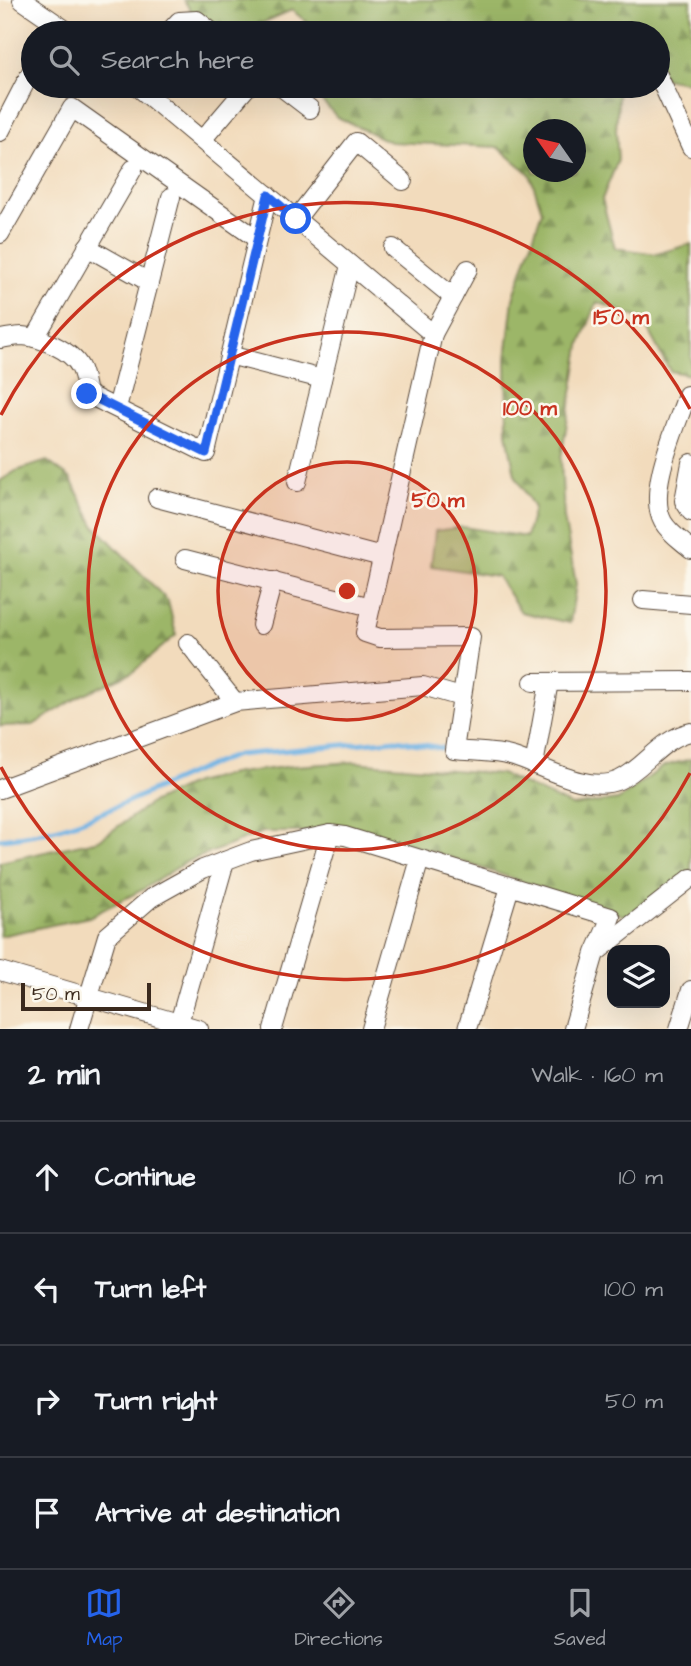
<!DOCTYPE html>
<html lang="en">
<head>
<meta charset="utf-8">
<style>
  body { margin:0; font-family:"Architects Daughter",sans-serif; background:#242831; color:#f1f3f6 }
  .controls { position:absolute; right:21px; bottom:21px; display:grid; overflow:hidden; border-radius:14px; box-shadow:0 7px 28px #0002 }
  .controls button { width:63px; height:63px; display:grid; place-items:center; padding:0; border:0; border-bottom:2px solid #363941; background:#171b24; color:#f1f3f6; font:35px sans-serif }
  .compass { position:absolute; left:523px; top:119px; width:63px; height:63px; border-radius:50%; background:#171b24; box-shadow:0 7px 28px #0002; rotate:304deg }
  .scale { position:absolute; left:21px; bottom:18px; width:130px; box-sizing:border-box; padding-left:7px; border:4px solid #3b2a1e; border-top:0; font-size:19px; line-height:24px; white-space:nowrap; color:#3b2a1e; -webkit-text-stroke:5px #fbf7ec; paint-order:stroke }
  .stop { position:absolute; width:21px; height:21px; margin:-16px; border:5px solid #2563eb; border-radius:50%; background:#fff }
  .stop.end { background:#2563eb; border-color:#fff; box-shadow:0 2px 7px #0008 }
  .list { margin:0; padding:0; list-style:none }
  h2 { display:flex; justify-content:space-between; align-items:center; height:91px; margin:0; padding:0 28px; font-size:30px }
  h2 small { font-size:23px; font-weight:400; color:#9ea1a6 }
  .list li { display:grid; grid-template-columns:46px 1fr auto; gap:21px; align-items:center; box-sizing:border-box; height:112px; padding:0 28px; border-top:2px solid #363941 }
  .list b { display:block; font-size:26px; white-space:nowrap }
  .list em { font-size:23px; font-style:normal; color:#9ea1a6 }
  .icon { flex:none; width:38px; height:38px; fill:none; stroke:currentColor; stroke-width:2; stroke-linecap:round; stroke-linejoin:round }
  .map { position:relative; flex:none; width:691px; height:1029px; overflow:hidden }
  .search { position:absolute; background:#171b24; box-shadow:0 7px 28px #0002; left:21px; right:21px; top:21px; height:77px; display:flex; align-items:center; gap:18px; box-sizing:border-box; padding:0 24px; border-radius:38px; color:#9ea1a6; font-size:26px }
  .sheet { height:539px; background:#171b24 }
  nav { display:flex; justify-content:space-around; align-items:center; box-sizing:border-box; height:98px; border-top:2px solid #363941; background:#171b24; font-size:19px; color:#9ea1a6 }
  nav a { display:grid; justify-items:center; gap:4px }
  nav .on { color:#2563eb }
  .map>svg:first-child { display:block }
  .forest { fill:url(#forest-firs); stroke:#6c7043; stroke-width:2; fill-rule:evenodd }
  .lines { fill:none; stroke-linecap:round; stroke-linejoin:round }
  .stream { stroke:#6db1e3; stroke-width:5 }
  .street-casing { stroke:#564536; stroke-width:20 }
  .street { stroke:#fff; stroke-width:18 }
  .route { stroke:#2563eb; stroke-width:9 }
  .ring { fill:none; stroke:#c8321e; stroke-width:3.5 }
  .centre { fill:#c8321e; stroke:#fbf7ec; stroke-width:3.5 }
  .ring-label { font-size:21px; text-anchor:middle; font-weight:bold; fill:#c8321e; stroke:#fbf7ec; stroke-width:5; stroke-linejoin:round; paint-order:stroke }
</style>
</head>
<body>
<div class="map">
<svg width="691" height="1029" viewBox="0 0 691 1029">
  <defs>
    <pattern id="forest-firs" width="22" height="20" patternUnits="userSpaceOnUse" patternTransform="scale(1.75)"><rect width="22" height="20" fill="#9cb668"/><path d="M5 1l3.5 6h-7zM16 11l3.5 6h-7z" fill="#809455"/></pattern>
  </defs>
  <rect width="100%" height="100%" fill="#fbf7ec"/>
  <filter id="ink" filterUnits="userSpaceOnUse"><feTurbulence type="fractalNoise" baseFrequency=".0143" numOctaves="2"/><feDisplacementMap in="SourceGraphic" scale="14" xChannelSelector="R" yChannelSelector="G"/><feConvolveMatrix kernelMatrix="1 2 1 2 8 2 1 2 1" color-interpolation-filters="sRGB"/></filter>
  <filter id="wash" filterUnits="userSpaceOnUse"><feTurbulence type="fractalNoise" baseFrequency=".00686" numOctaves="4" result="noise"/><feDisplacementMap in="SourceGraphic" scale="28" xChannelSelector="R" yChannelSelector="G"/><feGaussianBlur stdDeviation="1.57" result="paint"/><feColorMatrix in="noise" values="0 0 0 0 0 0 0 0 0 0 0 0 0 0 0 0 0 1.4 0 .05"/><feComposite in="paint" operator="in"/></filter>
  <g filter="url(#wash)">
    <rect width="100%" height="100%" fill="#f2dbbc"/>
    <g class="forest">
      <path d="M184 0H691V83L658 77V33H320L292 10 239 33 195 18Z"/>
      <path d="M311 86H619L616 130 618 160 602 199 615 248 656 254 691 244V375L670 371 642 319 597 302 580 346 561 458 564 518 576 584 570 623 521 612 497 576 431 566 435 531 463 527 526 537 534 508 515 475 507 433 506 359 513 299 542 211 530 174 498 147 390 142 337 117 310 88ZM534 130H576V172H534Z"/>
      <path d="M47 461 70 478 94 525 168 601 176 635 133 672 82 695 33 725 0 726V481L16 471Z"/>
      <path d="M691 759V875L634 919 407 843 348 832H263L186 862 142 890 89 917 0 936V862L99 840 151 803 194 783 237 773 293 766 354 762 501 774 572 806 618 800 664 766Z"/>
    </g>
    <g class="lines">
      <path class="stream" d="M0 839C85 833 158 782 237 755L396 740 441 748"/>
    </g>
  </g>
  <g filter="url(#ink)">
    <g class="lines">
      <defs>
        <g id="street">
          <path d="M22 0 70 33"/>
          <path d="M168 33 179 21 197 20 213 33"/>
          <path d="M658 75 691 147"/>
          <path d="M137 86 433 334"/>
          <path d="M280 86 310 109"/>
          <path d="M0 132 33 68"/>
          <path d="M202 140 248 86"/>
          <path d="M296 219 356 142 403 181"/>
          <path d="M0 234 72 108 257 239"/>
          <path d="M87 247 149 282"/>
          <path d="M393 248 453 297"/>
          <path d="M468 269 433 334 365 633 380 638 471 637 454 750C473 752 496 751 514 757 543 766 588 794 619 780 645 768 661 738 691 732"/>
          <path d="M35 338 133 169"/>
          <path d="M0 339C7 338 15 336 22 336 40 337 71 350 80 367 84 374 85 385 87 394L206 453 268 195"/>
          <path d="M229 355 322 379"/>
          <path d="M691 395H687C676 428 646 491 663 522 670 534 682 541 691 549"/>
          <path d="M117 408 171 197"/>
          <path d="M691 463 684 501 691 512"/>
          <path d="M297 482 350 265"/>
          <path d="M157 498 382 557"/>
          <path d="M185 559 371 607"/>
          <path d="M643 600 691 604"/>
          <path d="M261 625 273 581"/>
          <path d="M188 643 235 702"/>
          <path d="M533 682 691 681"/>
          <path d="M534 765 549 682"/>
          <path d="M0 789 235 702 423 686 461 697"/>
          <path d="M598 951 691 878"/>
          <path d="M0 971 199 1029"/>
          <path d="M179 1023 225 861"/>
          <path d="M79 1029 107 936 151 898 203 869 251 851 330 834 345 836 611 917 595 953 573 1029"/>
          <path d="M273 1029 330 834"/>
          <path d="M371 1029 420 859"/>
          <path d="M467 1029 510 887"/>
          <path d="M679 1029 691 990"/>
        </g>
      </defs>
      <use href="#street" class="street-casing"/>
      <use href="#street" class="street"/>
    </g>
  </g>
  <g class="lines" filter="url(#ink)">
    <path class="route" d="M87 394 206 453 268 195 296 219"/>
  </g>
  <circle cx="347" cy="591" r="129" fill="#c8321e" fill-opacity=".12"/>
  <g class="ring">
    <circle cx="347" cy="591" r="129"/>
    <circle cx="347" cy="591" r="259"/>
    <path d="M690 773A388 388 0 0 1 1 767M1 415A388 388 0 0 1 690 409"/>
  </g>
  <circle cx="347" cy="591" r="10" class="centre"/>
  <g class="ring-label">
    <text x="621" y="324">150 m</text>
    <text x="530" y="415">100 m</text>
    <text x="438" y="507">50 m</text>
  </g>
</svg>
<div class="controls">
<button><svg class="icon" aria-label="layers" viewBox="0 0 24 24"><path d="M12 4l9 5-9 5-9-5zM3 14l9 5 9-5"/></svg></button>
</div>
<svg class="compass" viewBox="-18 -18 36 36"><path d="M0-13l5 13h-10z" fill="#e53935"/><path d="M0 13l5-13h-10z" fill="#9ea1a6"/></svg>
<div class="scale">50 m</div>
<div class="stop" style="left:296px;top:219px"></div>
<div class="stop end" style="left:87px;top:394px"></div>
<div class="search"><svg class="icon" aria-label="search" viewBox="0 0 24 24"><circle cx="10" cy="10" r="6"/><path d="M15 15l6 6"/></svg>Search here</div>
</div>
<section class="sheet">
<h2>2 min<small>Walk · 160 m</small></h2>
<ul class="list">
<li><svg class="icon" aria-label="ahead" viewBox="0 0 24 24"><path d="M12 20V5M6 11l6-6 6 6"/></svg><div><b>Continue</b></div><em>10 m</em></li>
<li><svg class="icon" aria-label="left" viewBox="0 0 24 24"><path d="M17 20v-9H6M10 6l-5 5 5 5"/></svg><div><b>Turn left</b></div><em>100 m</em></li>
<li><svg class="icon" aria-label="right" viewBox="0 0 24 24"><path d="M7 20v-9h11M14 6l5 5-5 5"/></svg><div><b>Turn right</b></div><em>50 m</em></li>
<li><svg class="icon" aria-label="arrive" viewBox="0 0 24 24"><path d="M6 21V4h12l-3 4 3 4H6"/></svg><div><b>Arrive at destination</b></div></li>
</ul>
</section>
<nav>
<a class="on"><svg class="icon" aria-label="map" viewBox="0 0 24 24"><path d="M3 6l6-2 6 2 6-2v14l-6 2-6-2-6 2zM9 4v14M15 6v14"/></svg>Map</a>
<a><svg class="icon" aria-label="directions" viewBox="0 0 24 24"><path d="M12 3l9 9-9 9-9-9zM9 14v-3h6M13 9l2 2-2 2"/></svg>Directions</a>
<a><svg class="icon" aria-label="saved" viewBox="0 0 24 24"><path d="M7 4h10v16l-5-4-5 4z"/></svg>Saved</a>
</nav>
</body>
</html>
